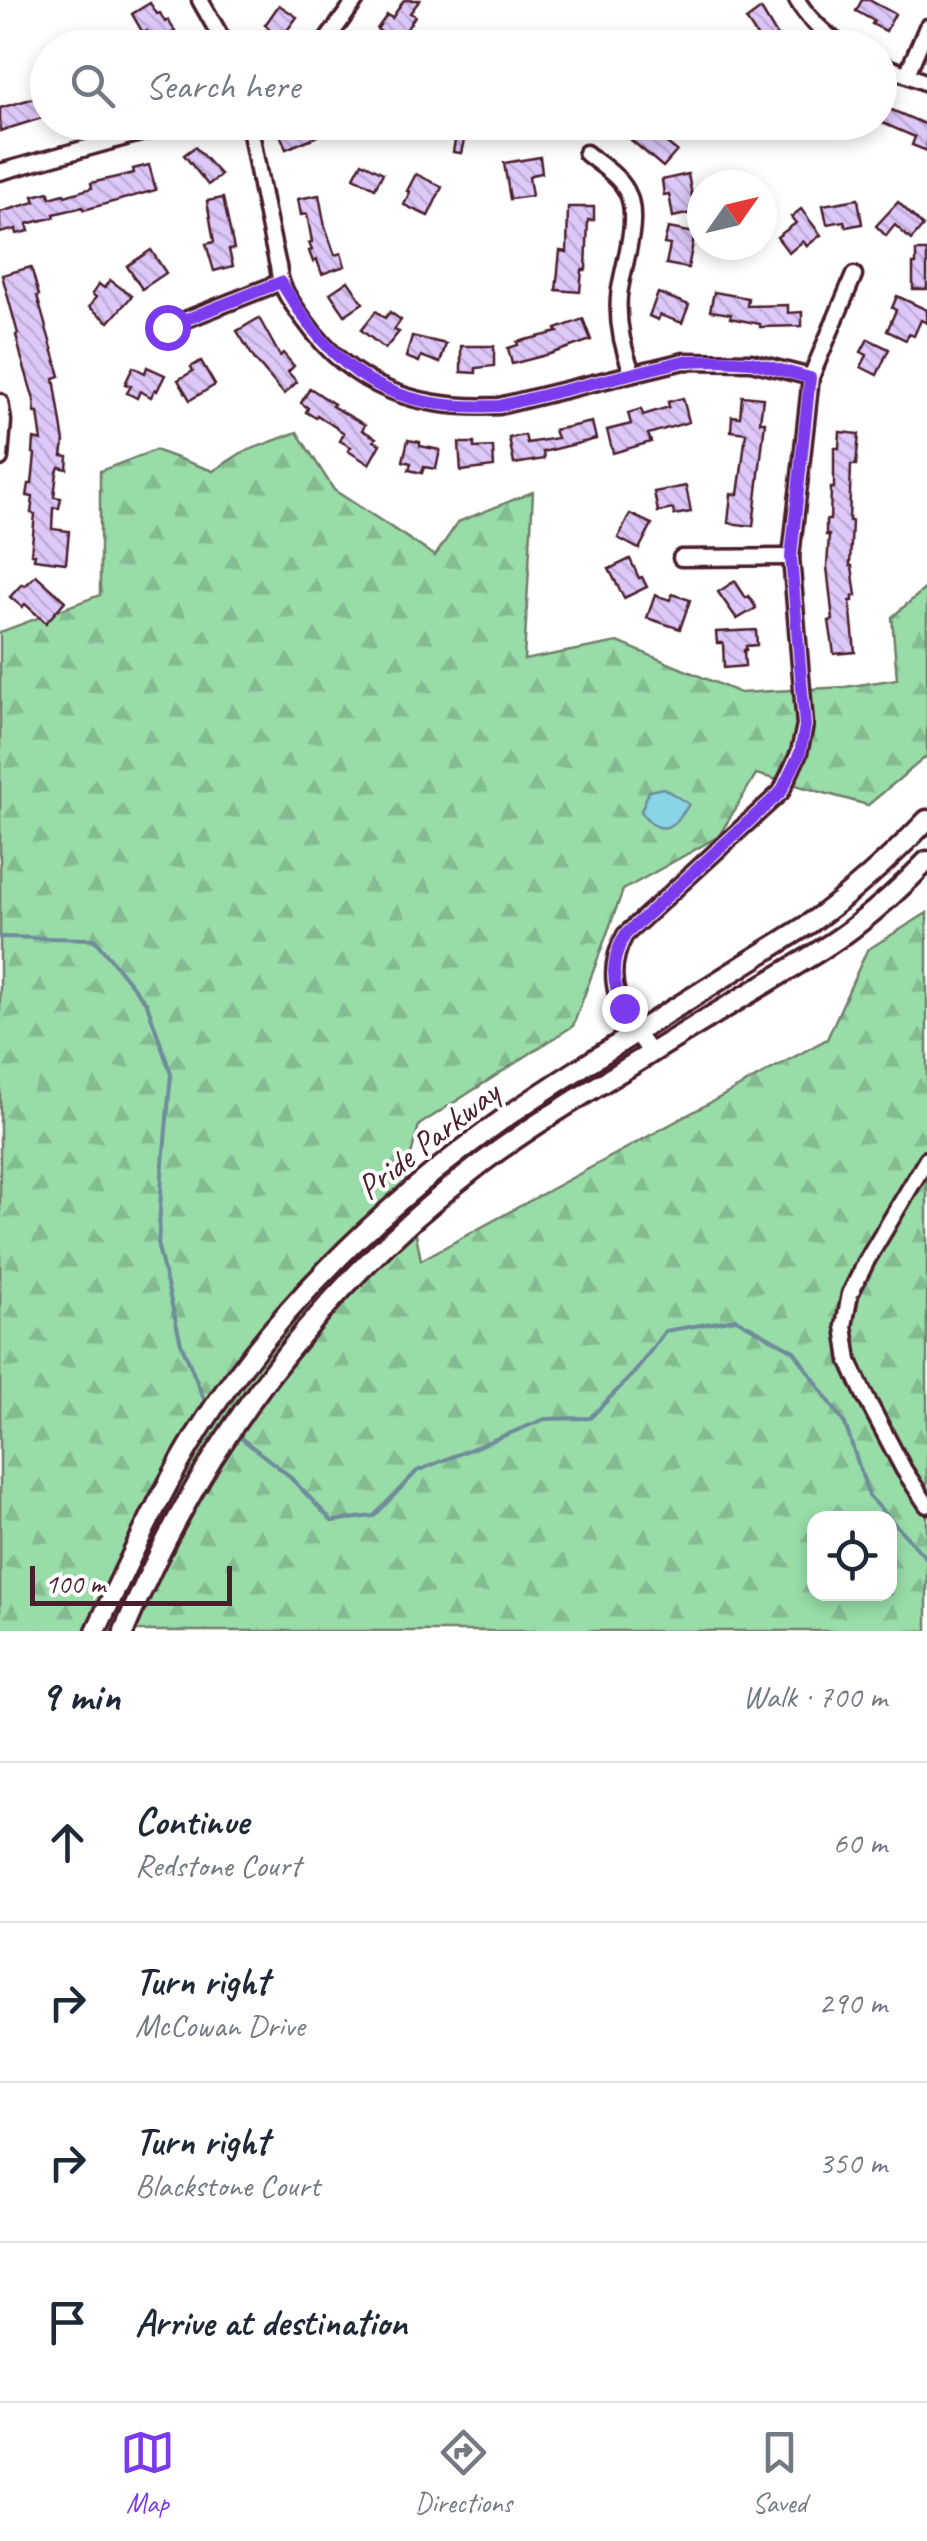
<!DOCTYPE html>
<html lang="en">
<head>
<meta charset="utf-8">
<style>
  body { margin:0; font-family:Caveat,sans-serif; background:#f6f6f7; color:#1f2937 }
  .controls { position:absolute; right:30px; bottom:30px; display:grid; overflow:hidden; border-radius:20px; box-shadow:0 5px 15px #0003 }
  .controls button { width:90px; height:90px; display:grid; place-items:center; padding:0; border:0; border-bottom:2px solid #e0e1e3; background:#fff; color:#1f2937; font:50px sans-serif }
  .compass { position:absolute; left:687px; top:170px; width:90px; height:90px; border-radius:50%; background:#fff; box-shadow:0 5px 15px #0003; rotate:56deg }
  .scale { position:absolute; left:30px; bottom:25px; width:202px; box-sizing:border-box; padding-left:10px; border:5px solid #4a1f2b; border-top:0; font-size:28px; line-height:35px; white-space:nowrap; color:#4a1f2b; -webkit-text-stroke:8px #fff; paint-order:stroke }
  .stop { position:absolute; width:30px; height:30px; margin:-22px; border:8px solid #7c3aed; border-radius:50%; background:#fff }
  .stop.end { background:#7c3aed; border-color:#fff; box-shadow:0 2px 10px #0008 }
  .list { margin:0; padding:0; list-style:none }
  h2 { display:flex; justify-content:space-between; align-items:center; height:130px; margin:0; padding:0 40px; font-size:42px }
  h2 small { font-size:32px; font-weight:400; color:#747a83 }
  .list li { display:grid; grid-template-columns:65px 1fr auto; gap:30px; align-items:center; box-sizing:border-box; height:160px; padding:0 40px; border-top:2px solid #e0e1e3 }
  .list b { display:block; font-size:38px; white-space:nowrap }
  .list p { margin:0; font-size:32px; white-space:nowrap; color:#747a83 }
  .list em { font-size:32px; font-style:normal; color:#747a83 }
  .icon { flex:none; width:55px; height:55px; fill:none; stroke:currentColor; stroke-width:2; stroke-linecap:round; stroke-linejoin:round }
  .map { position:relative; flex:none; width:927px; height:1631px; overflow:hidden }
  .search { position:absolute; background:#fff; box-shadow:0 5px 15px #0003; left:30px; right:30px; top:30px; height:110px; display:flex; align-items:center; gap:25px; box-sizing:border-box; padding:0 35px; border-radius:55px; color:#747a83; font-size:38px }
  .sheet { height:770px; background:#fff }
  nav { display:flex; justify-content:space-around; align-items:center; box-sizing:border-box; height:140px; border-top:2px solid #e0e1e3; background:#fff; font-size:28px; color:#747a83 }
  nav a { display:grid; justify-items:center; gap:5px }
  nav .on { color:#7c3aed }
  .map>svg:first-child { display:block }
  .forest { fill:url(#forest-firs); stroke:#717e6a; stroke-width:2.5; fill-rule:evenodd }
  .water { fill:#87d5e5; stroke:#6f8c9b; stroke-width:2.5 }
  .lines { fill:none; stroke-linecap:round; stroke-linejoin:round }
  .stream { stroke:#6f8c9b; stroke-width:4 }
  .building { fill:url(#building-back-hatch); stroke:#4a1f2b; stroke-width:2.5 }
  .street-casing { stroke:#4a1f2b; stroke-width:21 }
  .secondary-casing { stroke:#4a1f2b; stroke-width:25 }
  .street { stroke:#fff; stroke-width:14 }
  .secondary { stroke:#fff; stroke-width:18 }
  .route { stroke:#7c3aed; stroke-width:12 }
  .labels { text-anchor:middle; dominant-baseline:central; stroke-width:8; stroke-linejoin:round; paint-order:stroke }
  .street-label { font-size:35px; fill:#4a1f2b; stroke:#fff }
</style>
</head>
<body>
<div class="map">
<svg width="927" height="1631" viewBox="0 0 927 1631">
  <defs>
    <pattern id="forest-firs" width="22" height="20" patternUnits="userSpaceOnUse" patternTransform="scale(2.5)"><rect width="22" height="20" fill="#98dca8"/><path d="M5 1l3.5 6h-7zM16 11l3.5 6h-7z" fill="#84bc91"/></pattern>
    <pattern id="building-back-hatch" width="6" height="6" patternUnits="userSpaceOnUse" patternTransform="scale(2.5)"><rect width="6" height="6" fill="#ddc8f9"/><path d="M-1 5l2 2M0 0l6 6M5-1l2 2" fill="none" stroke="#bfabd6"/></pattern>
  </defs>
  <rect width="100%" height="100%" fill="#fff"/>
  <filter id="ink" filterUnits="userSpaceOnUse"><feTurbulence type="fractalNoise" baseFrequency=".01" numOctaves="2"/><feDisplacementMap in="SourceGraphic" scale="20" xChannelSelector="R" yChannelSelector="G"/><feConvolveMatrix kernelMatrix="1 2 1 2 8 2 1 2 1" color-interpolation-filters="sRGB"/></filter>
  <g filter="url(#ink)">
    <path class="forest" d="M297 432 334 490 435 556 458 522 533 492 524 660 618 642 740 693 845 687 897 679 892 617 927 587V756L868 805 756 774 719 836 623 890 573 1026 419 1125 405 1177 421 1260 827 1039 867 950 927 913V1631H0V632L100 595V471L155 450 213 471 241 453ZM814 1518H890V1594H814Z"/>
    <path class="water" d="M663 788 689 804C675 828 659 839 641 811L649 791Z"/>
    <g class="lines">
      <g class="stream">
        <path d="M0 937 94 939 147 1004 171 1074 162 1174 158 1247 181 1343 206 1404"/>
        <path d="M237 1435 287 1474 332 1521 374 1516 417 1471 545 1419 590 1418 635 1372 665 1331 736 1319 794 1351 845 1424 869 1496 927 1559"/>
      </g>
    </g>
    <g class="building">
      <path d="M404 0H420L410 13 415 16 395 48H371L381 32 377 29 387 15 392 18Z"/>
      <path d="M862 0H869L895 14 886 31 872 24 874 21 856 11Z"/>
      <path d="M150 3 157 14 160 13 165 22 168 20 175 31 154 43 147 31 143 33 132 14Z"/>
      <path d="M279 5 297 17 274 48 261 39 269 28 265 25Z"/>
      <path d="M761 9 780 41 771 48H765L746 20Z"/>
      <path d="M48 94V116L0 131V108Z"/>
      <path d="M880 105 927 125V151L912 145 915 137 880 122Z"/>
      <path d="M304 122H314L320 135 286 149 278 129 292 123 294 127Z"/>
      <path d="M448 122H481L479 134 466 132 461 153 453 152 457 130 447 128Z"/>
      <path d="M644 125 677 151 663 167 631 140Z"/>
      <path d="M195 147 221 175 208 185 184 155Z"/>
      <path d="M540 157 542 173 531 175 529 177 532 196 510 199 504 163Z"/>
      <path d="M362 162 383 173 375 188 354 177Z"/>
      <path d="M149 165 156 190 84 210 83 207 54 214 55 217 27 224 29 231 17 234 16 229 0 233V212L35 202 33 196 49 192 50 198 64 194 65 196 92 188 91 183 134 173 133 169Z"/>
      <path d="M416 174 442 187 428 216 404 205 410 192 407 191Z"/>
      <path d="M688 174 695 212 673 217 669 194 664 195 662 180Z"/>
      <path d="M319 195 325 227 335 255 341 253 345 266 322 274 317 260 313 262 309 251 312 250 309 243 312 242 307 214 301 215 298 199Z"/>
      <path d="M223 198 234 249 229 250 233 266 214 271 206 244 214 242 207 201Z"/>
      <path d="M858 199 862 224 846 227 844 221 827 224 823 205Z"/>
      <path d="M898 202 923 226 911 240 895 225 886 236 876 226Z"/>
      <path d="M568 207H594V220H588L586 270H582L580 292 556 290 560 251 567 252Z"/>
      <path d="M801 209 821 235 807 246 803 241 789 253 777 237 796 223 791 217Z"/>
      <path d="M668 228 695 233 688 268 666 264 670 245 664 244Z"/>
      <path d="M151 250 166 273 142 289 127 266Z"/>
      <path d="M916 251H927V289H913V264H916Z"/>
      <path d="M31 267 39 295 37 296 60 376 54 378 64 442 62 456 68 457 67 469 59 467 57 472 54 497 61 498 59 508H53L52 529 69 531 66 563 34 559 35 554H31L35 514 31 513 33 497 27 496 29 484H32L35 454 33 453 34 439 42 441 38 413H35L34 400 21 356 16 335 18 334 2 275Z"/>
      <path d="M110 280 132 296 109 322 89 307 96 297 92 294 99 284 104 288Z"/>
      <path d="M348 281 363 303 345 315 330 293Z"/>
      <path d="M714 292 748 298 747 306 788 305V313L802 312V326L760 327V324L730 318 731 314 710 311Z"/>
      <path d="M658 293 689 305 682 323 660 315 658 320 649 316Z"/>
      <path d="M897 296 927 310V323L921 320 914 336 909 334 906 340 887 331 896 310 892 308Z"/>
      <path d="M376 311 385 318 390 312 401 320 394 330 399 332 385 349 361 330Z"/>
      <path d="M259 318 280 356 283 353 294 366 288 372 297 382 284 394 255 360 237 331Z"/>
      <path d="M583 319 591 340 550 354 512 364 508 348 518 345 517 342 558 332 556 329Z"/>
      <path d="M412 336 446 344 440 363 421 356 419 362 406 357Z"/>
      <path d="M868 339 889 349 877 375 861 367 867 355 861 352Z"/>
      <path d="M461 346H494V366L476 368V373L461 372Z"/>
      <path d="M201 361 215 385 190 400 178 380 193 371 191 367Z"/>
      <path d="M133 367 145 373 147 367 165 375 157 391 155 389 151 397 140 391 137 398 127 393 131 386 125 384Z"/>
      <path d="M310 388 334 404 332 406 365 425 362 430 376 438 374 441 380 444 369 464 348 451 351 447 340 441 344 433 317 415 316 418 306 412 308 408 301 403Z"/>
      <path d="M742 396 763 398 760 422H765L753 526 728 523 731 494H738L741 473 746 433 731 431 732 416 740 417Z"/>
      <path d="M683 398 689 422 648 434 651 442 613 453 607 430 631 424 628 413 641 409 643 415 669 407 668 402Z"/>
      <path d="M592 422 596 439 543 452 544 459 514 464 509 438 525 435 527 443 557 438 554 430Z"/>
      <path d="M840 432 859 434 856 465H851L849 521H852L850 566H852L856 596H853V601H850L855 652 834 654 829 621 833 620 827 567 829 535H826V520H830L831 488H834V448H839Z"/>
      <path d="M408 440 420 442V446L440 450 436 469 424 467 422 473 409 470 411 463 403 461Z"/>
      <path d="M459 443H474V448L493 447 494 467 461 471Z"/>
      <path d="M686 486 691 512 674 515 673 509 658 512 654 492Z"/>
      <path d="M630 514 652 524 639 549 618 538Z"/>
      <path d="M630 559 639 578 642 577 647 587 624 598 609 569Z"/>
      <path d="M36 575 65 601 46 623 25 604 22 607 10 597 22 584 25 586Z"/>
      <path d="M735 581 746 598 749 596 756 608 737 619 718 592Z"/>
      <path d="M672 594 690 600 680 629 647 618 655 595 670 600Z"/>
      <path d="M756 630 757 645 746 646V650H744L745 666 724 668 723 643H717L716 632Z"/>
    </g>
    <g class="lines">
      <defs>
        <g id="street">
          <path d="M200 0 227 48"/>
          <path d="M797 0C809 20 826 35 845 48"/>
          <path d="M321 48 356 0"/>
          <path d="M880 64 927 83"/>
          <path d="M907 74 927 27"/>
          <path d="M249 122C258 171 267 218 278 266 279 271 279 276 281 281 285 295 296 309 305 321 353 389 419 410 499 406L684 361 751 362 811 377"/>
          <path d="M586 153C599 164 618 175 626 190 642 218 622 266 619 296 617 322 623 349 632 372"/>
          <path d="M0 172 180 122"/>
          <path d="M167 327 281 282"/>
          <path d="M0 402 3 421 0 458"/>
          <path d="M681 558 791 557"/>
          <path d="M651 1053C622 1015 600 980 625 935L781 792 799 753 805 725 791 557 811 377 854 275"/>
          <path d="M927 1159 867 1260 850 1294 844 1326 849 1361 864 1394 904 1470 927 1505"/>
        </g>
        <g id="secondary">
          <path d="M96 1631C136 1546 174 1461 230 1384 300 1288 387 1205 483 1134 517 1108 554 1085 590 1062 663 1015 736 970 809 924 852 893 890 859 927 820"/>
          <path d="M124 1631C202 1444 321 1285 483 1162 535 1123 593 1089 648 1055 691 1028 735 1002 778 976 804 960 830 946 854 927 880 907 904 885 927 861"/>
        </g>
      </defs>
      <use href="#street" class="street-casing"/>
      <use href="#secondary" class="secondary-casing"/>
      <use href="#street" class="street"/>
      <use href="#secondary" class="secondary"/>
    </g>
  </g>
  <g class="lines" filter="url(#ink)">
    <path class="route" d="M167 327 281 282C336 375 390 411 499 406L684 361 719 360 751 362 810 378 791 557 805 726 800 753 781 792 625 935C610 961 611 982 624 1008"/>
  </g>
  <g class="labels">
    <g class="street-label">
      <text transform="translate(428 1140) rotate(-38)">Pride Parkway</text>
    </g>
  </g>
</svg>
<div class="controls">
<button><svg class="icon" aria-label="locate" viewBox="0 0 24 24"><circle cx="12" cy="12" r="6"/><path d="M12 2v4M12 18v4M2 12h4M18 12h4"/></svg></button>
</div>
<svg class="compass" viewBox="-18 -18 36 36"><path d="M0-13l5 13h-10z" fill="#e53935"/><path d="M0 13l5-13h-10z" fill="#747a83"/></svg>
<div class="scale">100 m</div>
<div class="stop" style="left:167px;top:327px"></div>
<div class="stop end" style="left:624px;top:1008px"></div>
<div class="search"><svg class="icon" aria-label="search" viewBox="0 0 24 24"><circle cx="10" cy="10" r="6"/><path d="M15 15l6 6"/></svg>Search here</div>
</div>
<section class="sheet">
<h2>9 min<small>Walk · 700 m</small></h2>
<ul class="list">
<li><svg class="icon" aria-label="ahead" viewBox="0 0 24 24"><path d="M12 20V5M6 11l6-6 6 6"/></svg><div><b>Continue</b><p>Redstone Court</p></div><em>60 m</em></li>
<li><svg class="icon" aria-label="right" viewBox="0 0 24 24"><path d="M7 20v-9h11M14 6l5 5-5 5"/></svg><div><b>Turn right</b><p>McCowan Drive</p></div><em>290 m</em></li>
<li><svg class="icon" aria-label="right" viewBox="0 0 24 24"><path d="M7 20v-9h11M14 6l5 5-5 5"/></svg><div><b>Turn right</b><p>Blackstone Court</p></div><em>350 m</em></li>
<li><svg class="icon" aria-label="arrive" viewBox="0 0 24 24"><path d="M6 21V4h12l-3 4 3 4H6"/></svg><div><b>Arrive at destination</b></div></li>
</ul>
</section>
<nav>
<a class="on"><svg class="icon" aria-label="map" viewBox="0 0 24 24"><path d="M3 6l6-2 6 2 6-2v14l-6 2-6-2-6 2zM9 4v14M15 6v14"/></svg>Map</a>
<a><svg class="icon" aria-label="directions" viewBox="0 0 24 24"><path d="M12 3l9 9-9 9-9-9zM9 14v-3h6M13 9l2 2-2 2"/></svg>Directions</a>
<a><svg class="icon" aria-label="saved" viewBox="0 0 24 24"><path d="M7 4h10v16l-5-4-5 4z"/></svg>Saved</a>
</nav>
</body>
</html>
